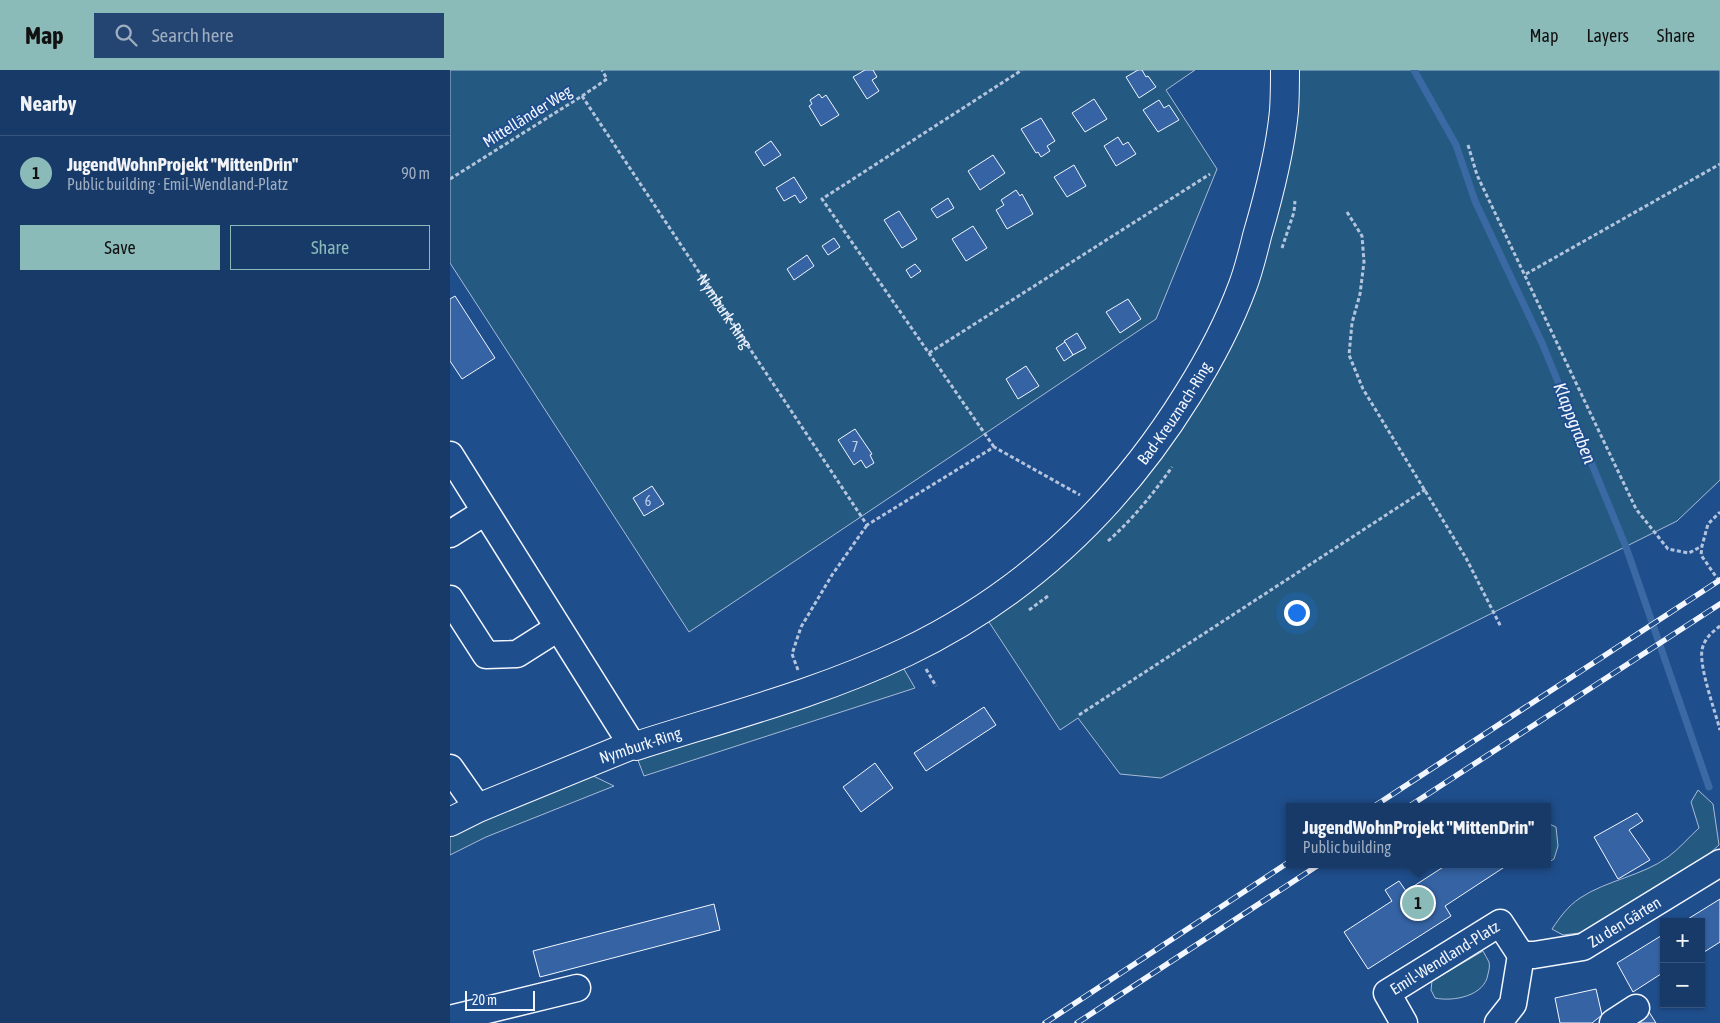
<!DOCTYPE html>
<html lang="en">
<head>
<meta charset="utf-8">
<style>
  body { margin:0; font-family:"Asap Condensed",sans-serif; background:#244571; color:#f1f3f6 }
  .controls { position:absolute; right:15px; bottom:15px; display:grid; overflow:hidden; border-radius:0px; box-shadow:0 1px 4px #0004 }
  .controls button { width:45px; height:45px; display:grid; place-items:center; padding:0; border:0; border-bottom:1px solid #36547d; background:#173a69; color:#f1f3f6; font:25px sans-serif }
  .scale { position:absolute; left:15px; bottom:12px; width:70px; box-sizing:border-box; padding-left:5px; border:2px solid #f2f6ff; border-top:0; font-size:14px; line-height:18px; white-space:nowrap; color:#f2f6ff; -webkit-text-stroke:4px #1f4e8c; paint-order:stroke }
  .you { position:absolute; left:846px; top:542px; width:18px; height:18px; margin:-12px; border:4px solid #fff; border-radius:50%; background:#1a73e8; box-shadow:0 0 0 8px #1a73e833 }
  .badge { display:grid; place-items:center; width:32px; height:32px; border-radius:50%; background:#8bbbb9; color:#111; font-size:16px; font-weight:700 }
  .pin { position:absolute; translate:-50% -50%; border:2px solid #fff; box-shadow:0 1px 5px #0006 }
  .popup { position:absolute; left:836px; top:733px; width:265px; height:65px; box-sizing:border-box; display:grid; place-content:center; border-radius:0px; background:#173a69; filter:drop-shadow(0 1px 4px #0005); font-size:16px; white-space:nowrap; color:#9eadc0 }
  .popup b { font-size:19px; color:#f1f3f6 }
  .popup::after { content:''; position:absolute; left:50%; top:100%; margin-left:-10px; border:10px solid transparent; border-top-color:#173a69 }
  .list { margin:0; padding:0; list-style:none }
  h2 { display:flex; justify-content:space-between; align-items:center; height:65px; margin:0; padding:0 20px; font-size:21px }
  h2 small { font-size:16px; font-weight:400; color:#9eadc0 }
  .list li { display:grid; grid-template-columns:32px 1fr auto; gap:15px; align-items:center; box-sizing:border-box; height:75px; padding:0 20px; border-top:1px solid #36547d }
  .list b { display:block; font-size:19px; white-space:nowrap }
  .list p { margin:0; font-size:16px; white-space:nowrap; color:#9eadc0 }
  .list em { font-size:16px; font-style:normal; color:#9eadc0 }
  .actions { display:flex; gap:10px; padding:15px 20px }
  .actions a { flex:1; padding:11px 0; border:1px solid #8bbbb9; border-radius:0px; text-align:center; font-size:18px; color:#8bbbb9 }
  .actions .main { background:#8bbbb9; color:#111 }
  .icon { flex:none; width:28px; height:28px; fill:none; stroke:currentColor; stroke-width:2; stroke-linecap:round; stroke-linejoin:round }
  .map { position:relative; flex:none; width:1270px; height:953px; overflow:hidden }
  header { display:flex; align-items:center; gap:30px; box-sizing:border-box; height:70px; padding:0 25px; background:#8bbbb9; color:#111 }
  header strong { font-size:24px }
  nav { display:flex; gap:28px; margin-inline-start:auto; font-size:18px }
  .search { width:350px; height:45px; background:#244571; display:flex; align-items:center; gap:12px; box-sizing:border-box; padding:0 18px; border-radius:0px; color:#9eadc0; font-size:19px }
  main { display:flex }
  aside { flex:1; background:#173a69 }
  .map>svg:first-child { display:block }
  .green { fill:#245a82; stroke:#a8bbd7 }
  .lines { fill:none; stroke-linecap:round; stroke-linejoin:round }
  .stream { stroke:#3b69a3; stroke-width:7 }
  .building { fill:#3563a3; stroke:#f2f6ff }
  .minor-casing { stroke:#f2f6ff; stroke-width:29 }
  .major-casing { stroke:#f2f6ff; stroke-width:30 }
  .path { stroke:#b3c4dc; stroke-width:3; stroke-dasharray:4 2.5; stroke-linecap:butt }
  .minor { stroke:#1f4e8c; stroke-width:26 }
  .major { stroke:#1f4e8c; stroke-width:28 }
  .rail-casing { stroke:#f2f6ff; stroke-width:5.5 }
  .rail { stroke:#1f4e8c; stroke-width:4; stroke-dasharray:11; stroke-linecap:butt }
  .labels { text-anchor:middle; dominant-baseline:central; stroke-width:4; stroke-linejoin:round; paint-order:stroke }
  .number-label { font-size:14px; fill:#c3d1e8 }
  .street-label { font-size:16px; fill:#f2f6ff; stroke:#1f4e8c }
  .water-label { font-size:18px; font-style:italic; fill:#f2f6ff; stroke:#1f4e8c }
</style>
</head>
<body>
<header>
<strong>Map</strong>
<div class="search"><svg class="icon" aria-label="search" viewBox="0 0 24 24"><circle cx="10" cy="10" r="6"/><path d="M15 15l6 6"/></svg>Search here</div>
<nav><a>Map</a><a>Layers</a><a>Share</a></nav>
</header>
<main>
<aside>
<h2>Nearby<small></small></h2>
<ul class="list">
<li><span class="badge">1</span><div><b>JugendWohnProjekt &quot;MittenDrin&quot;</b><p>Public building · Emil-Wendland-Platz</p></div><em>90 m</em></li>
</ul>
<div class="actions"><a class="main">Save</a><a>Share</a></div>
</aside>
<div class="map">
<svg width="1270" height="953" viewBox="0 0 1270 953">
  <rect width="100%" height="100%" fill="#1f4e8c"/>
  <g class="green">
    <path d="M0 0H745L716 20 767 99 706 249 239 562 0 193Z"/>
    <path d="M842 0H1270V410L1227 451 711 708 670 704 628 648 610 660 535 546 598 496 773 278Z"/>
    <path d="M451 594 465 618 194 706 186 685Z"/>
    <path d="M137 703 164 716 36 767 0 785V763Z"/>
    <path d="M1248 720 1263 734 1269 775 1250 792 1137 862 1113 865 1102 859C1110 847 1118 836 1130 828 1157 810 1192 806 1218 787 1229 779 1239 767 1249 758L1241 732Z"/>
    <path d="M1097 753 1106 757 1108 776 1104 789 1097 793Z"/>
    <path d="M1033 881C1035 885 1037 888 1039 892 1040 896 1039 900 1038 904 1035 926 1003 932 985 928L981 920 982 911Z"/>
  </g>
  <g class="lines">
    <path class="stream" d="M964 0 1006 75 1025 131 1092 273 1176 477 1259 717"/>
  </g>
  <g class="building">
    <path d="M415 0H423L427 7 422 10 429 21 417 29 403 7Z"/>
    <path d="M688 0H692L696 7 698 6 706 17 689 28 676 7Z"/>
    <path d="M369 24 372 28 376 25 389 45 371 56 359 36 362 34 360 30Z"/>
    <path d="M644 29 657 49 635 62 622 43Z"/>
    <path d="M709 30 714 38 719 35 729 50 708 62 693 40Z"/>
    <path d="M591 48 605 71 597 76 600 81 591 87 588 82 586 83 571 59Z"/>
    <path d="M668 67 673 75 678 72 686 84 666 96 654 76Z"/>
    <path d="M321 71 331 85 314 96 305 82Z"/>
    <path d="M543 85 555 103 530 120 518 101Z"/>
    <path d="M624 95 636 116 617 127 604 107Z"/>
    <path d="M344 107 357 128 350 133 345 125 334 131 326 118Z"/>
    <path d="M566 120 570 126 572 124 583 144 557 159 546 140 554 135 551 130Z"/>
    <path d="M498 128 504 138 487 148 481 139Z"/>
    <path d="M449 141 467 169 452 178 434 150Z"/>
    <path d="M523 156 537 178 516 191 502 169Z"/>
    <path d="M384 168 390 177 378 185 372 176Z"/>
    <path d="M357 185 364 196 344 210 337 199Z"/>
    <path d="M465 194 471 201 461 208 456 200Z"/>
    <path d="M5 226 45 288 12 309 0 291V229Z"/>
    <path d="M678 229 691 249 670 263 656 242Z"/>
    <path d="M627 263 636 278 623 285 614 271Z"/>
    <path d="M615 272 623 285 614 291 606 278Z"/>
    <path d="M576 296 589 316 568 329 556 309Z"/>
    <path d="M405 359 422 384 420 385 424 393 416 398 411 390 404 395 388 370Z"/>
    <path d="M202 416 214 434 194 446 183 428Z"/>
    <path d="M534 637 546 655 476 701 464 683Z"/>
    <path d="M425 693 443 718 411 742 393 717Z"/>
    <path d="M1187 743 1193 751 1179 760 1200 790 1168 809 1144 767Z"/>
    <path d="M998 794H1055L1056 796 995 836 1001 846 918 899 894 862 942 831 935 820 949 811 956 821Z"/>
    <path d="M1270 829V872L1251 884V852H1233Z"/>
    <path d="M264 834 270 860 90 907 83 881Z"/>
    <path d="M1214 864V902L1183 922 1167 893Z"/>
    <path d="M1146 919 1152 945 1142 953H1110L1105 928Z"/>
    <path d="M1199 942 1206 953H1181Z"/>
  </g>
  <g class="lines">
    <defs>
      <g id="minor">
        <path d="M0 385 182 675"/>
        <path d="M0 464 35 442"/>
        <path d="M0 529 36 585 67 584 108 558"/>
        <path d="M0 698 28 738"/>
        <path id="s2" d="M1071 885H1084L1133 877 1270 793"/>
        <path d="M0 949 127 918"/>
        <path id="s3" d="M954 953 937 923 1050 853 1071 885"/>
        <path d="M1048 953 1063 934 1071 885"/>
        <path d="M1163 953 1186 938"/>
      </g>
      <g id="major">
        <path id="s4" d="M0 752 28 738 182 675 186 676C276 647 370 623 456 582 577 524 668 437 738 324 760 289 779 253 793 215 799 199 803 182 807 166 819 125 830 83 834 41 835 27 835 14 835 0"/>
      </g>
    </defs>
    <use href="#minor" class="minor-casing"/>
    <use href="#major" class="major-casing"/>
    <g class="path">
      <path id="s1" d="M132 26 417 455 544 377 630 425"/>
      <path d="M1018 75 1027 105 1186 439 1218 479 1239 483 1252 476"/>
      <path d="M0 109 132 26 157 9 152 0"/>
      <path d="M897 142 912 166 914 192 910 224 902 253 899 285 913 319 1016 488 1051 557"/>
      <path d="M832 178 844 142 845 131"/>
      <path d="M1076 204 1270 94"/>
      <path d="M479 283 760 104"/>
      <path d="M544 377 372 129 572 0"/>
      <path d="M658 471C683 449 703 424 722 397"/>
      <path d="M1269 511 1251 485 1252 476 1258 454 1270 442"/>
      <path d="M579 540 598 526"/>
      <path d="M1270 556C1262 562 1254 569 1252 580 1249 597 1265 641 1270 660"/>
      <path d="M476 599 486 616"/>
      <path d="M348 600 342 584 351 557 382 505 417 455"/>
      <path d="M629 645 976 419"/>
    </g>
    <use href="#minor" class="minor"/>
    <use href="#major" class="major"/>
    <defs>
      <g id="rail">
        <path d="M923 737 1270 510"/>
        <path d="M958 737 1270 534"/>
        <path d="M595 953 839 792"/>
        <path d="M627 953 870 794"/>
      </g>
    </defs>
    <use href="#rail" class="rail-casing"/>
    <use href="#rail" class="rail"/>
  </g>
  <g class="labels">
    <g class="number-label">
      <text x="405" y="377">7</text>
      <text x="198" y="431">6</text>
    </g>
    <g class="street-label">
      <text transform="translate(77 46) rotate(-32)">Mittelländer Weg</text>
      <text stroke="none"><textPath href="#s1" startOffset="258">Nymburk-Ring</textPath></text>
      <text stroke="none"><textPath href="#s4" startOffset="852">Bad-Kreuznach-Ring</textPath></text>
      <text transform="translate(190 675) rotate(-18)">Nymburk-Ring</text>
      <text stroke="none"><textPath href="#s2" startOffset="111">Zu den Gärten</textPath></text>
      <text stroke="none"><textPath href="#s3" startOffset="102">Emil-Wendland-Platz</textPath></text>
    </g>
    <g class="water-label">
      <text transform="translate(1125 353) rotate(68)">Klappgraben</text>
    </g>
  </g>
</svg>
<div class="controls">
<button>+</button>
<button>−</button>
</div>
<div class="scale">20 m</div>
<div class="you"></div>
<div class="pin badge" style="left:968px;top:833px">1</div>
<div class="popup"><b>JugendWohnProjekt &quot;MittenDrin&quot;</b>Public building</div>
</div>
</main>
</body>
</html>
